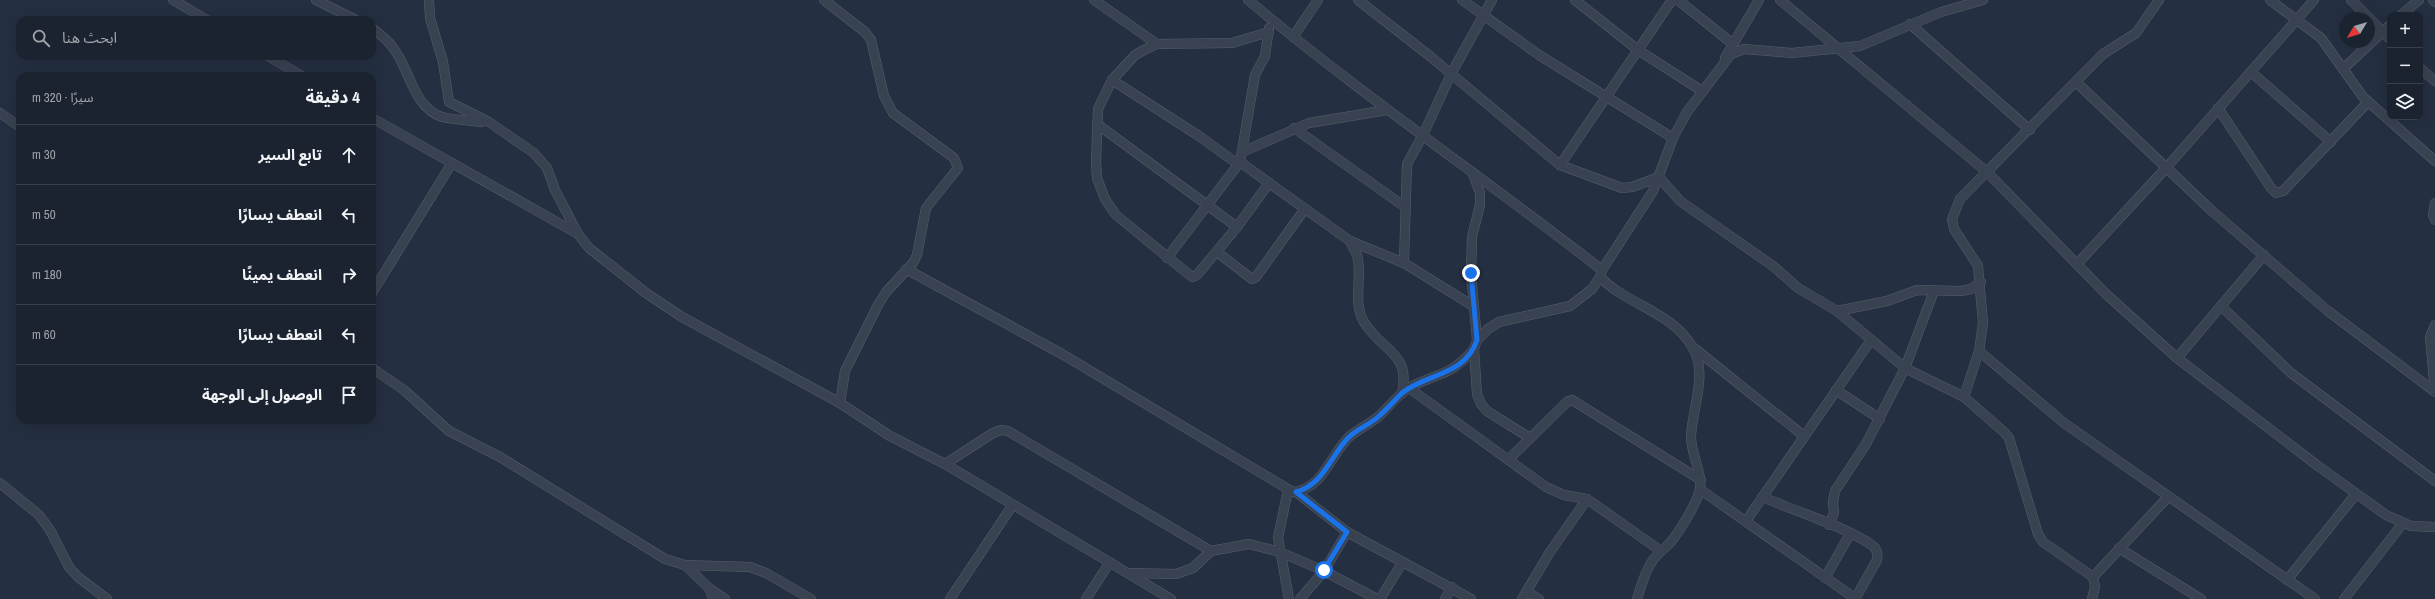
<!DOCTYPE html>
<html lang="ar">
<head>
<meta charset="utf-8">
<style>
  body { margin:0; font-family:"Archivo Narrow","Noto Sans Arabic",sans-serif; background:#242b39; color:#f1f3f6; direction:rtl }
  .controls { position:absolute; right:12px; top:12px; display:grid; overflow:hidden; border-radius:8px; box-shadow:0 4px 16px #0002 }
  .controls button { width:36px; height:36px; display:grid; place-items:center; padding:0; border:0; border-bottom:1px solid #39404d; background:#1b2331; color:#f1f3f6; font:20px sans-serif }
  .compass { position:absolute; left:2339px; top:12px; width:36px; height:36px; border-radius:50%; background:#1b2331; box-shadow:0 4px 16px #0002; rotate:232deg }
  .stop { position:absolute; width:12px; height:12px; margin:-9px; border:3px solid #1a73e8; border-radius:50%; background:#fff }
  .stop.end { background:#1a73e8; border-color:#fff; box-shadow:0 1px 4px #0008 }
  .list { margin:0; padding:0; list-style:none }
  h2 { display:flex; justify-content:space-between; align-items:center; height:52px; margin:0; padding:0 16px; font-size:17px }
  h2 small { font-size:13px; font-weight:400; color:#a0a4ab }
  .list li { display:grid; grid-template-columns:26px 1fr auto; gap:12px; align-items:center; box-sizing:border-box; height:60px; padding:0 16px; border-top:1px solid #39404d }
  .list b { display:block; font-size:15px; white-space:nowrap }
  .list em { font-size:13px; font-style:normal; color:#a0a4ab }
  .icon { flex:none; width:22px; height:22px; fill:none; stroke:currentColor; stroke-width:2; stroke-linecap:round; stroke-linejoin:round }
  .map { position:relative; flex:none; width:2435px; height:599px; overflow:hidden; direction:ltr }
  .search { position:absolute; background:#1b2331; box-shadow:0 4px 16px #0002; left:16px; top:16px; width:360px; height:44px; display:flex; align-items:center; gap:10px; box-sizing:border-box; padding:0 14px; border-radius:12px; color:#a0a4ab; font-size:15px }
  .panel { position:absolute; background:#1b2331; box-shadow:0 4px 16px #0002; left:16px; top:72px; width:360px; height:352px; border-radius:12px; direction:rtl }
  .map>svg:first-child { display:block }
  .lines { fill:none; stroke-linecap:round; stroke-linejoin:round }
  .minor-casing { stroke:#565f6e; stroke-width:10 }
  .minor { stroke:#394251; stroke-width:9 }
  .route { stroke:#1a73e8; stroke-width:5 }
</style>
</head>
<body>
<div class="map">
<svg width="2435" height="599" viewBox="0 0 2435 599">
  <rect width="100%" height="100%" fill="#242f41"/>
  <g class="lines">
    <defs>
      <g id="minor">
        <path d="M173 0 207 20"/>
        <path d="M316 0 356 20"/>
        <path d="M429 0 430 18 443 62 449 102 489 122 534 153 547 168 555 190 578 234 589 248 646 293 682 317 840 403 890 436 945 464 1171 599"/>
        <path d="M824 0 865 32 871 40 884 96 893 113 954 158 958 168 926 208 917 255 913 263 886 292 878 305 845 371 840 403"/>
        <path d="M1094 0 1157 44"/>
        <path d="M1248 0C1362 95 1485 179 1602 270"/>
        <path d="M1358 0 1431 57 1560 165 1622 188 1632 187 1659 177 1680 201 1773 266 1798 288 1837 311 1905 368 1964 397 2004 432 2009 438 2038 534 2043 542 2093 577 2095 587 2092 599"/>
        <path d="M1462 0 1539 55 1673 138"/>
        <path d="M1575 0 1638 50 1702 91"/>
        <path d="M1678 0 1733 44"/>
        <path d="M1780 0 1987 172 2106 294 2177 358 2318 466 2386 515 2411 526 2435 527"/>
        <path d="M2270 0 2321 38 2363 97 2435 161"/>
        <path d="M2351 0 2369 18"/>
        <path d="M2433 0 2435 2"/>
        <path d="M2401 15 2419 0"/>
        <path d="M2369 18 2390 39"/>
        <path d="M1910 24 2030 130"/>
        <path d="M372 28C380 34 388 40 394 49 410 70 413 107 442 117 454 120 469 120 482 122"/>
        <path d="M1293 37 1318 0"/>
        <path d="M268 56 302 76"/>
        <path d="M1725 58 1759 0"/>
        <path d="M2420 68 2435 81"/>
        <path d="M2343 69 2390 25"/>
        <path d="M2251 72 2331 142"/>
        <path d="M1112 80 1202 138 1232 160 1240 162 1350 241 1404 263 1473 306"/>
        <path d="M2076 82 2212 211 2328 311 2434 391"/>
        <path d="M2218 108 2271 188 2276 193 2283 191 2368 102"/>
        <path d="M0 113 20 127"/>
        <path d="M372 118 578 234"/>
        <path d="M1097 124 1237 227"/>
        <path d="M1294 128 1405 207"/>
        <path d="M1242 152 1309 123 1387 110"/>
        <path d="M1560 165 1672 0"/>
        <path d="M1473 174 1480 193V205L1472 237 1471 273 1477 340 1474 349 1477 394 1481 404 1487 411 1530 438"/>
        <path d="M1269 183 1237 227 1197 275 1192 277 1116 215 1105 199 1097 178 1096 162 1098 109 1112 80 1135 55 1146 49 1157 44 1232 43 1269 32"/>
        <path d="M2435 203 2433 215 2435 220"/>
        <path d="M1350 241C1352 246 1355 250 1357 255 1363 277 1352 302 1364 322 1382 352 1411 352 1402 393"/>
        <path d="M1217 252 1252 279 1256 277 1304 210"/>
        <path d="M1167 258 1240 162 1255 75 1265 56 1269 28"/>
        <path d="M1404 263 1407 164 1423 135 1451 74 1492 0"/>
        <path d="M2077 264 2166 168 2314 0"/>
        <path d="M906 269 1062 354 1293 492C1323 490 1331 453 1350 436 1359 429 1369 424 1378 417 1388 408 1397 395 1409 388 1438 372 1450 377 1474 349"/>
        <path d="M372 293 452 163"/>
        <path d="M2221 306 2291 373 2435 481"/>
        <path d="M1837 311 1887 301 1917 290 1961 291 1971 289 1981 282"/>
        <path d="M2435 325 2430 337 2435 392"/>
        <path d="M1477 340 1488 329 1499 322 1570 306 1592 289 1600 277"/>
        <path d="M1694 348 1804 436"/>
        <path d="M1979 351 2064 423 2315 599"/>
        <path d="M2177 358 2264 255"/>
        <path d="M372 368 404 390 449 431 500 457 665 559 685 565 710 589 713 599"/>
        <path d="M1409 388 1546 487 1564 495 1587 499 1661 551"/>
        <path d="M1836 390 1880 419"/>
        <path d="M1964 397 1979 351 1983 323 1978 266 1954 229 1952 219 1960 199 2103 54 2136 33 2159 0"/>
        <path d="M1508 460 1567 402 1572 400 1701 480"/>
        <path d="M945 464 993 433 1001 430 1008 431 1211 551"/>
        <path d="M0 483 39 515 50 530 69 567 78 577 107 599"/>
        <path d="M1288 490 1278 538 1289 599"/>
        <path d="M1701 490 1856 599"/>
        <path d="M1296 492 1347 532 1471 599"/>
        <path d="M1762 497C1788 508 1857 531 1875 548 1878 552 1878 555 1877 560L1855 599"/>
        <path d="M1746 521 1871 340"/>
        <path d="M1829 525 1834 513 1833 502 1835 491 1866 444 1905 368 1934 291"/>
        <path d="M2119 548 2201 599"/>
        <path d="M685 565 750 567 766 573 811 599"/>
        <path d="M1130 573 1176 574 1193 568 1211 551 1249 544 1280 552 1324 571 1377 599"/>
        <path d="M2093 577 2168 497"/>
        <path d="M1825 578 1850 534"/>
        <path d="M2287 580 2356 494"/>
        <path d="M710 589 725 599"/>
        <path d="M1527 592 1539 599"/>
        <path d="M950 599 1012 506"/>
        <path d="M1086 599 1110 562"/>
        <path d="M1300 599 1324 571 1347 532"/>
        <path d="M1380 599 1402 563"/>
        <path d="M1445 599 1452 587"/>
        <path d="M1522 599 1550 552 1587 499"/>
        <path d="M1637 599C1641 586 1645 571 1653 560 1658 553 1664 549 1670 543 1679 532 1693 509 1698 496 1706 477 1691 457 1691 437 1692 409 1708 374 1693 348 1673 312 1627 305 1600 277L1602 270 1653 191 1673 138 1687 112 1731 54 1744 49 1792 53 1860 46 1941 12 1983 0"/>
        <path d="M2344 599 2403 523"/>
      </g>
    </defs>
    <use href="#minor" class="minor-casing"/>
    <use href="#minor" class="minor"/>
  </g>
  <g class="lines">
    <path class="route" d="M1324 570 1347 532 1296 492C1324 484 1330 457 1348 438 1357 429 1369 425 1378 417 1386 410 1394 401 1402 393 1427 373 1465 376 1477 340L1471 273"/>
  </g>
</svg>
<div class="controls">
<button>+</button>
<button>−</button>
<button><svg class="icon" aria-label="layers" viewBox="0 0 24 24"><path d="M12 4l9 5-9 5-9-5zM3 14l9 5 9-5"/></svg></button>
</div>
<svg class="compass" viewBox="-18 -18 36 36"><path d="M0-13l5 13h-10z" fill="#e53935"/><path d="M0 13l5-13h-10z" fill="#a0a4ab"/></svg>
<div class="stop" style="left:1324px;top:570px"></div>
<div class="stop end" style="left:1471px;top:273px"></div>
<div class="search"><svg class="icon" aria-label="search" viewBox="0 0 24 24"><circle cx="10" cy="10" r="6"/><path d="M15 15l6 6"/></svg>ابحث هنا</div>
<section class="panel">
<h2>4 دقيقة<small>سيرًا · 320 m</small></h2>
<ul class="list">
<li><svg class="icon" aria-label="ahead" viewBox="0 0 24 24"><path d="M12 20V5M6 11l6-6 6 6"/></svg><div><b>تابع السير</b></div><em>30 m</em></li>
<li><svg class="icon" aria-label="left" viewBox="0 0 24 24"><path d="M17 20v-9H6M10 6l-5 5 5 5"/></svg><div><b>انعطف يسارًا</b></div><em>50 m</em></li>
<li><svg class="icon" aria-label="right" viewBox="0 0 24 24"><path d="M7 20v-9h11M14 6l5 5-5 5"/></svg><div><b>انعطف يمينًا</b></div><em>180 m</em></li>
<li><svg class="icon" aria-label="left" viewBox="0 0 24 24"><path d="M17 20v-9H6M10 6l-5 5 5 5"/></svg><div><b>انعطف يسارًا</b></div><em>60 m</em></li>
<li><svg class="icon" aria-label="arrive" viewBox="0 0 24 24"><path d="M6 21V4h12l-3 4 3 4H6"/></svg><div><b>الوصول إلى الوجهة</b></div></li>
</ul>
</section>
</div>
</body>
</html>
